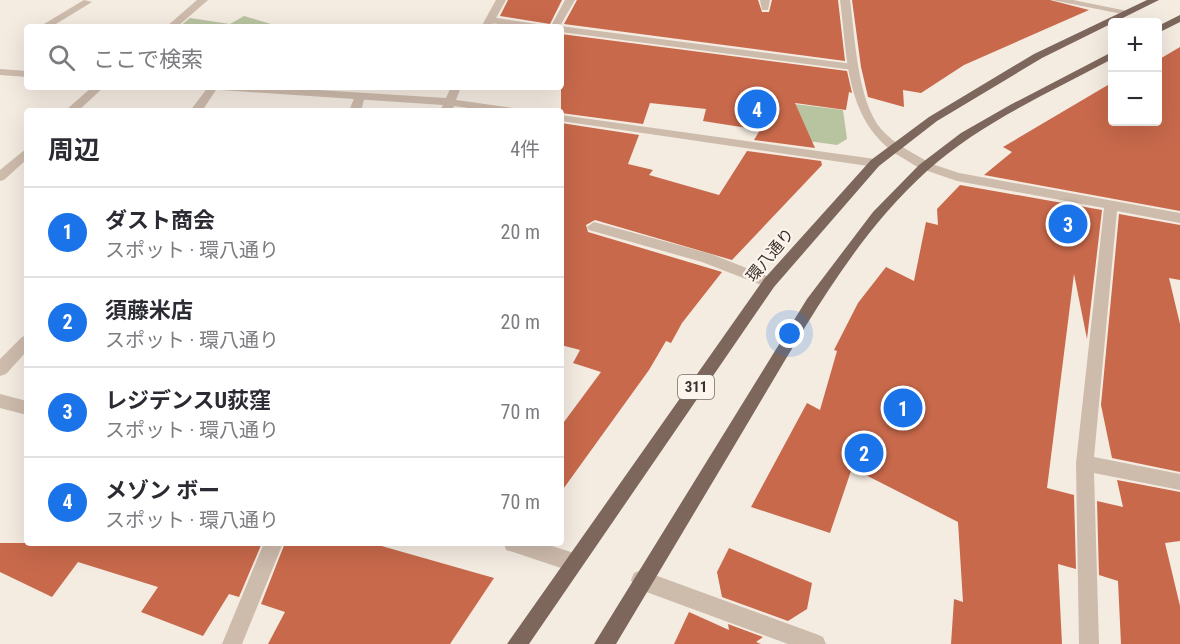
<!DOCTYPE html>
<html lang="ja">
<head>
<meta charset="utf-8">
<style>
  body { margin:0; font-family:"Roboto Condensed","Noto Sans JP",sans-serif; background:#f2f2f3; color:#2b2b33 }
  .controls { position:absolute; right:18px; top:18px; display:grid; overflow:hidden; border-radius:6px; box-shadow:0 6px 24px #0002 }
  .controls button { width:54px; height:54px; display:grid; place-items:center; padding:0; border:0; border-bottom:2px solid #e1e1e2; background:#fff; color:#2b2b33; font:30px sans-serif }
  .you { position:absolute; left:790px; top:334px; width:21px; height:21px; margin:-15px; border:4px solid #fff; border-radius:50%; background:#1a73e8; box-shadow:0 0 0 9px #1a73e833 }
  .badge { display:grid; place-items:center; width:39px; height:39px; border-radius:50%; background:#1a73e8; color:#fff; font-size:20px; font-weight:700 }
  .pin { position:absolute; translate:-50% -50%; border:3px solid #fff; box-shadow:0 2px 6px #0006 }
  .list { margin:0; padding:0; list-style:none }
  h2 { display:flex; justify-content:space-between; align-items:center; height:78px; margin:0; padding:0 24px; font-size:26px }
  h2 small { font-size:20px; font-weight:400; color:#7c7c81 }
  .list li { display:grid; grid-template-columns:39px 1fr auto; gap:18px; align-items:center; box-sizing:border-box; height:90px; padding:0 24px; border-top:2px solid #e1e1e2 }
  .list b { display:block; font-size:22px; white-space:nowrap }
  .list p { margin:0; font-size:20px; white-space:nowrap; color:#7c7c81 }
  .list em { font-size:20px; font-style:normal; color:#7c7c81 }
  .icon { flex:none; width:33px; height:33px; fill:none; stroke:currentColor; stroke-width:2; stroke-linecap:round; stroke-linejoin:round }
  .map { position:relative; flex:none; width:1180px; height:644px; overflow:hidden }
  .search { position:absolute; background:#fff; box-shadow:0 6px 24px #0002; left:24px; top:24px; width:540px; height:66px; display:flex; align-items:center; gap:15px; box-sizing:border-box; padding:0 21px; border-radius:6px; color:#7c7c81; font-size:22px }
  .panel { position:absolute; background:#fff; box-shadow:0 6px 24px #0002; left:24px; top:108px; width:540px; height:438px; border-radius:6px }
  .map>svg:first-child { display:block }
  .green { fill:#b8c4a0 }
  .building { fill:#c8694b }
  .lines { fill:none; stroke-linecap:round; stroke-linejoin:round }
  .service { fill:#cdbbac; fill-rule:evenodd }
  .minor { fill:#cdbbac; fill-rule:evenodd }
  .tertiary { fill:#cdbbac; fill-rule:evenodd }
  .primary { fill:#7d675c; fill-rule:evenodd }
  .labels { text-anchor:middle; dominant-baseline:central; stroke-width:4.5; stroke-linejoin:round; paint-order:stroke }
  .shield { fill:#fbf5ee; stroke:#756b66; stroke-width:1.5 }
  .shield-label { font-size:15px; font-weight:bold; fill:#3b302b }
  .street-label { font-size:16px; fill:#3b302b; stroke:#fbf5ee }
</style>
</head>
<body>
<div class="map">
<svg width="1180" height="644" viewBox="0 0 1180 644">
  <rect width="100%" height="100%" fill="#f4ebe1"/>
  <g class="green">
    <path d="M244 16 281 27H179L190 18 230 24Z"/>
    <path d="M778 102 843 110 847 139 837 145 772 136Z"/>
  </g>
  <g class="building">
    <path d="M508 0H562L550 24 500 16Z"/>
    <path d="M577 0H758L762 12H769L772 0H838L845 61 564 24Z"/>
    <path d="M852 0H1050L1089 10 964 65 921 93 903 90 904 107 868 97 861 67Z"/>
    <path d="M561 34 847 71 852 93 849 92 846 110 795 103 815 148 754 140 760 130 703 121 706 109 650 103 643 124 561 113Z"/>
    <path d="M1180 47V211L984 175 1012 152 1003 147 1113 82V122H1158V60Z"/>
    <path d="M561 123 639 135 628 164 653 170 649 175 719 195 747 151 821 161 822 165 732 260 595 220 586 225 588 232 722 272 682 323 671 343 666 341 649 370 561 492V426L601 372 573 363 580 350 561 345Z"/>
    <path d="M960 185 1102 210 1087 339 1074 274 1047 488 1074 495 1076 569 1058 564 1062 644H951L954 599 963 602 958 522 852 468 830 533 751 507 807 403 820 410 837 351 834 350 858 303 886 267 914 281 926 222 938 225 937 209Z"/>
    <path d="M1119 214 1180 225V280L1169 278 1180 324V472L1112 458 1101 405Z"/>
    <path d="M1117 480 1180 492V541L1165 543 1180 606V644H1121L1118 581 1099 575 1097 501 1123 507Z"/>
    <path d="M0 543H262L239 597 229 594 203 636 141 612 158 587 78 562 52 597 0 572Z"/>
    <path d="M285 543H371L494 578 450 644H268L285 612 261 604Z"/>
    <path d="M729 548 812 583 807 609 788 621 722 597 717 572Z"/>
    <path d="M689 612 729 630 728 624 763 637 756 642 761 644H674Z"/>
  </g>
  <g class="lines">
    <g class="service">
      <path d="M84 0 92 2 51 27H39Z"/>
      <path d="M565 0H575L560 26 853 64 858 67 853 70 561 32V27H523L490 23 485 20 490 17 551 26Z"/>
      <path d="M760 0H770L768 10H762Z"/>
      <path d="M208 87H218L202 111H190Z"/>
      <path d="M360 93 365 96 361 111H349L355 96Z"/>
      <path d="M594 222 711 254 774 279 776 283 769 288 702 262 589 230 587 227Z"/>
    </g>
    <g class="minor">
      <path d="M197 0H208L177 27H166Z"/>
      <path d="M496 0H506L491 27H481Z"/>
      <path d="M1052 0H1073L1132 12 1127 15Z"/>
      <path d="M0 69 27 71V77L0 75Z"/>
      <path d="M92 87H104L78 111H65Z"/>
      <path d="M215 87H270L446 98 451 87H461L456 100 513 108 519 111H489L454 106 452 111H440L443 105 220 90Z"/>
      <path d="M561 115 875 159 881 163 875 167 561 121Z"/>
      <path d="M27 148V159L4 180 0 181V170Z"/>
      <path d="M926 162 959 173 1180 213V223L1117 211 1094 457 1180 474V490L1094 473 1099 644H1079L1076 463 1104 208 957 181 922 169V163Z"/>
      <path d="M27 335V351L6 374 0 376V359L22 337Z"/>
      <path d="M0 394 27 401V415L0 408Z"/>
      <path d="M264 543H283L242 644H222Z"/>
      <path d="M504 543H543L580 555 583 562 580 569 573 572 513 552 506 550Z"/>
      <path d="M641 570 816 634 823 637 826 644H788L641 590 634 587 631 580 634 573Z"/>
    </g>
    <path class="tertiary" d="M840 0H850C855 36 857 100 881 129 894 144 913 153 930 163V169C920 171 910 162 901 157 845 122 848 60 840 0Z"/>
    <g class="primary">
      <path d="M1147 0H1159L1042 58 937 121 879 166 774 287 529 644H507L764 279 871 160 929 117 1034 54Z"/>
      <path d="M1180 15V22L1158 33V26Z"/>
      <path d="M1112 52V59C1049 93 980 123 927 171 857 234 810 319 762 399 714 480 665 562 616 644H594L807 299 873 212 919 165 961 133 1010 105Z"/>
    </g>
  </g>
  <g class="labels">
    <rect class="shield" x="678" y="375" width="36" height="24" rx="4.5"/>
    <g class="shield-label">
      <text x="696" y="387">311</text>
    </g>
    <g class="street-label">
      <text transform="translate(770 255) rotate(-50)">環八通り</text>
    </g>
  </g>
</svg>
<div class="controls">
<button>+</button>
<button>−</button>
</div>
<div class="you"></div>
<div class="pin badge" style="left:903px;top:408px">1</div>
<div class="pin badge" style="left:864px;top:453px">2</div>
<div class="pin badge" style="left:1068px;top:224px">3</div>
<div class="pin badge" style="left:757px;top:109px">4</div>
<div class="search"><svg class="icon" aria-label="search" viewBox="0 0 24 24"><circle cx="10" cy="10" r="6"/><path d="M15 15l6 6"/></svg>ここで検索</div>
<section class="panel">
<h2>周辺<small>4件</small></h2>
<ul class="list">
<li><span class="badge">1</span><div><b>ダスト商会</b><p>スポット · 環八通り</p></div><em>20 m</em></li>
<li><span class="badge">2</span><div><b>須藤米店</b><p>スポット · 環八通り</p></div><em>20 m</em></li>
<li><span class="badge">3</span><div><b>レジデンスU荻窪</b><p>スポット · 環八通り</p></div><em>70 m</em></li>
<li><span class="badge">4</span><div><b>メゾン ボー</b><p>スポット · 環八通り</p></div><em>70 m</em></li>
</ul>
</section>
</div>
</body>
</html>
